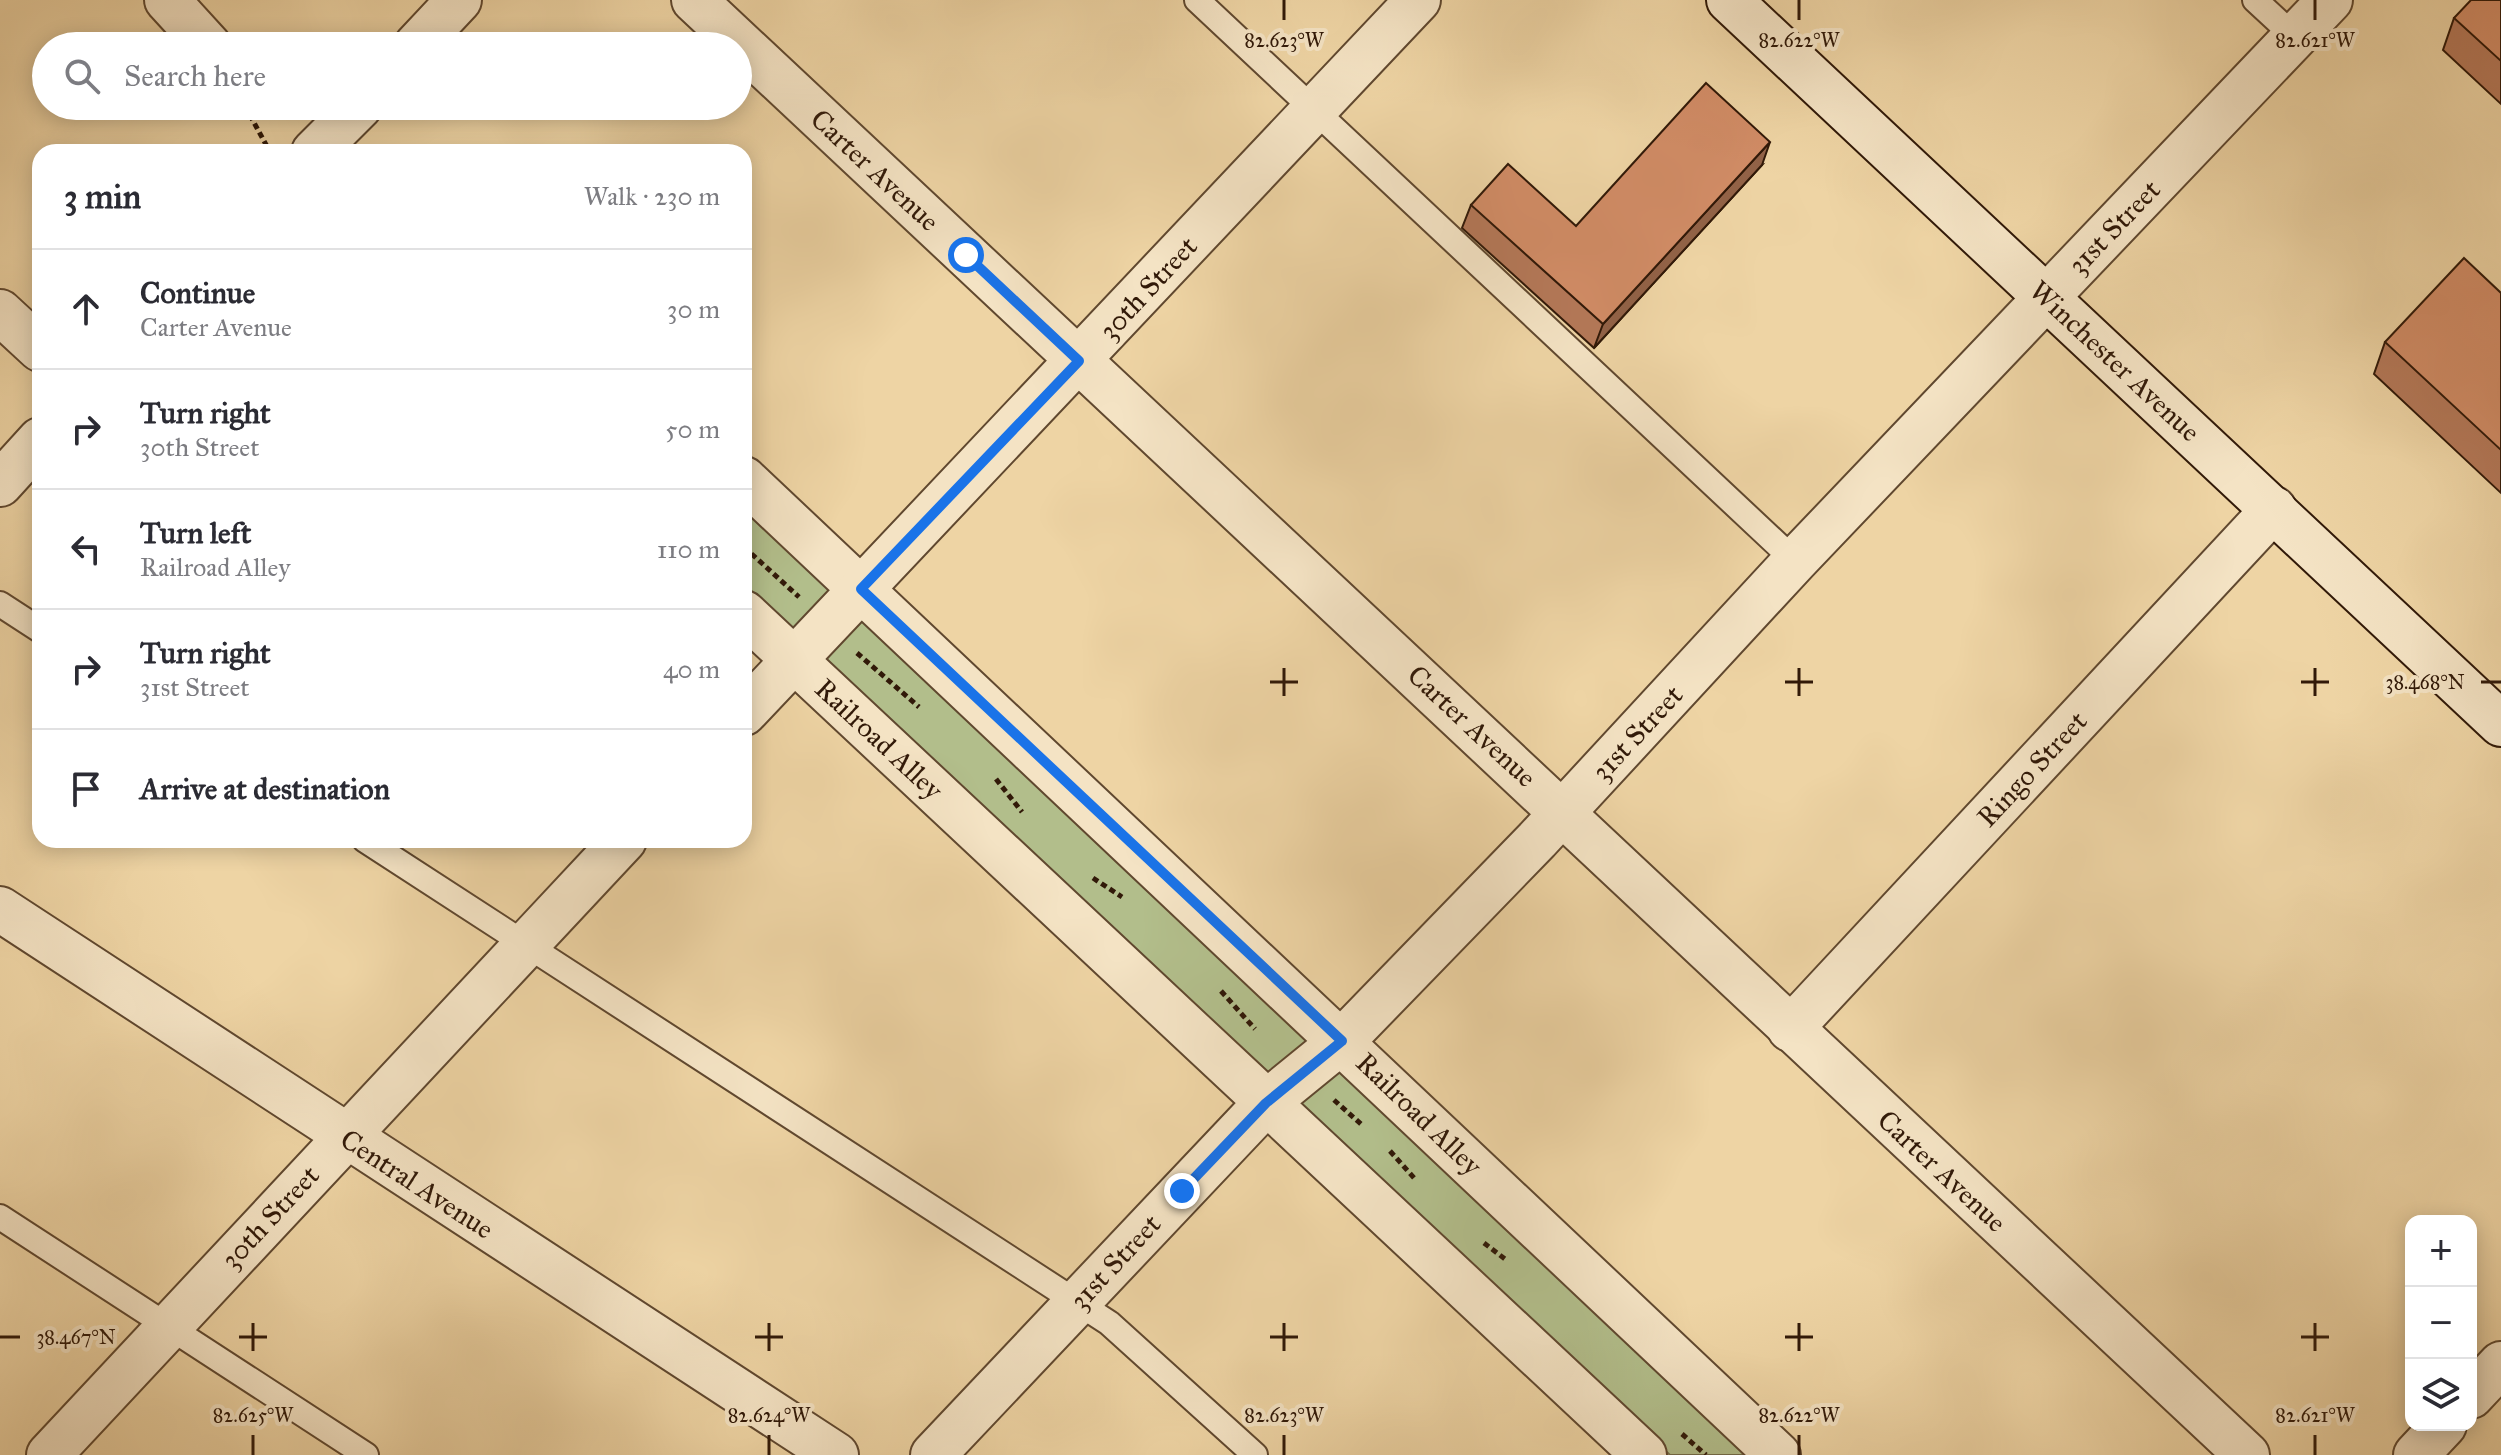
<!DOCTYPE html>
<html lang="en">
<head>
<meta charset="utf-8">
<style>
  body { margin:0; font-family:"IM FELL Great Primer",serif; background:#f7f7f7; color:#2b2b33 }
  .controls { position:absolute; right:24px; bottom:24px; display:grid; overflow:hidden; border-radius:16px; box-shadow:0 4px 20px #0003 }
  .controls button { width:72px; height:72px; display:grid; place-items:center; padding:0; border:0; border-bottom:2px solid #e1e1e2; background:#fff; color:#2b2b33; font:40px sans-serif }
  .stop { position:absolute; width:24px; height:24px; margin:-18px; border:6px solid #1a73e8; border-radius:50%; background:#fff }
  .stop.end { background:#1a73e8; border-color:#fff; box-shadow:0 2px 8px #0008 }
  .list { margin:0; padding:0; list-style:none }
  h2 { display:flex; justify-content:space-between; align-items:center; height:104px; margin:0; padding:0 32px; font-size:34px }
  h2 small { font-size:26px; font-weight:400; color:#7c7c81 }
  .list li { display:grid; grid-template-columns:52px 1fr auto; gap:24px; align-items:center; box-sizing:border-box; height:120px; padding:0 32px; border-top:2px solid #e1e1e2 }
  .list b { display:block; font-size:30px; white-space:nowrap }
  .list p { margin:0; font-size:26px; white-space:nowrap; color:#7c7c81 }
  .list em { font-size:26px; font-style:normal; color:#7c7c81 }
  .icon { flex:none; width:44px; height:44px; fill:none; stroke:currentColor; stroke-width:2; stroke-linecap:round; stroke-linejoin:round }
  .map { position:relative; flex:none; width:2501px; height:1455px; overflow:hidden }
  .search { position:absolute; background:#fff; box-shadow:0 4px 20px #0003; left:32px; top:32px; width:720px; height:88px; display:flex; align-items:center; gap:20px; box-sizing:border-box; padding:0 28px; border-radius:44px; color:#7c7c81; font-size:30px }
  .panel { position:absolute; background:#fff; box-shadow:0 4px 20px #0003; left:32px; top:144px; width:720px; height:704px; border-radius:24px }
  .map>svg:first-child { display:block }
  .green { fill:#b2be8b; stroke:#726c4a; stroke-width:2 }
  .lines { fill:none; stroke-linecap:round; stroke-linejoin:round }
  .service-casing { stroke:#60482f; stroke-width:28 }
  .minor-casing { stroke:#60482f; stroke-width:48 }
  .tertiary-casing { stroke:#60482f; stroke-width:48 }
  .secondary-casing { stroke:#311908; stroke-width:48 }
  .path { stroke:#311908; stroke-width:5; stroke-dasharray:6 4; stroke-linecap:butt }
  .service { stroke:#f4e3c4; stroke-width:24 }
  .minor { stroke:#f4e3c4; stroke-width:44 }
  .tertiary { stroke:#f4e3c4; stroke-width:44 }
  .secondary { stroke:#f4e3c4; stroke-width:44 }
  .wall { fill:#b47858; stroke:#311908; stroke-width:2 }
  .shaded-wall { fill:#926247; stroke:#311908; stroke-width:2 }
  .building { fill:#d18c66; stroke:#311908; stroke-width:2 }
  .route { stroke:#1a73e8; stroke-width:10 }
  .ticks { fill:none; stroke:#311908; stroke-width:3 }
  .labels { text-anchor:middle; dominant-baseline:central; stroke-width:8; stroke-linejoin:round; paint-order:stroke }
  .street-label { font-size:28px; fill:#311908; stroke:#f4e3c4 }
  .ticks-label { font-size:20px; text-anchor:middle; fill:#311908; stroke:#f4e3c4; stroke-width:8; stroke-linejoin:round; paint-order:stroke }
</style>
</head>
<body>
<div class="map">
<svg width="2501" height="1455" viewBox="0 0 2501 1455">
  <rect width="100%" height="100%" fill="#eed4a4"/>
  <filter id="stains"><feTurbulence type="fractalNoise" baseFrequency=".0025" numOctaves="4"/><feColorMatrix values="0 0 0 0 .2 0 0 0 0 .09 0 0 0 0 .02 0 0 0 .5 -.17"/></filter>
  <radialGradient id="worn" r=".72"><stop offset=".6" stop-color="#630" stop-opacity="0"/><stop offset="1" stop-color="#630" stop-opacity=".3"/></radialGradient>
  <path class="green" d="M744 502 1757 1455H1670L744 590Z"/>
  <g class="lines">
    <defs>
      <g id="service">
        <path d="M1197 0 1795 561"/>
        <path d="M2255 0 2295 37"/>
        <path d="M0 604 40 630"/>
        <path d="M365 840 1109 1323 1255 1455"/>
        <path d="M0 1217 366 1455"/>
      </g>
      <g id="minor">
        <path d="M167 0 209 46"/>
        <path d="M694 0 2247 1455"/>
        <path d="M0 312 40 349"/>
        <path d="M744 479 1778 1455"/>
        <path d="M744 613 1644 1455"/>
        <path d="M744 713 1418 0"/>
        <path d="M0 909 836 1455"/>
        <path d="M1790 1029 2274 509"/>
        <path d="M2471 1396 2501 1364"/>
        <path d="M49 1455 624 840"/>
        <path d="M933 1455 1266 1103 1342 1041 1537 840 1795 561 2330 0"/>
        <path d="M2416 1455 2444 1425"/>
      </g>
      <g id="tertiary">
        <path d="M416 46 459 0"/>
        <path d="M314 152 360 106"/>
        <path d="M0 484 40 440"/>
      </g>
      <path id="secondary" d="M1729 0 2501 724"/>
    </defs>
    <use href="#service" class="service-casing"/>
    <use href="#minor" class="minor-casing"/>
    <use href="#tertiary" class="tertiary-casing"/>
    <use href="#secondary" class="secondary-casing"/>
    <g class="path">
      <path d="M245 106 270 152"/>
      <path d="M744 547 799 597"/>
      <path d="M857 653 919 707"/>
      <path d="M996 779 1022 812"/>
      <path d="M1093 878 1122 897"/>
      <path d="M1221 991 1255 1029"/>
      <path d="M1334 1100 1362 1125"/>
      <path d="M1390 1151 1415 1179"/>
      <path d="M1484 1243 1505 1259"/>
      <path d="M1682 1434 1706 1455"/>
    </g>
    <use href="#service" class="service"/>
    <use href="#minor" class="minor"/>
    <use href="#tertiary" class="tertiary"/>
    <use href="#secondary" class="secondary"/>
  </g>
  <g class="wall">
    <path d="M2501 0V104L2443 50 2454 18Z"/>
    <path d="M1762 165 1594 348 1462 228 1471 205 1576 226Z"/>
    <path d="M2501 293V493L2374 374 2385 342Z"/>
  </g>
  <path class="shaded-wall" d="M1770 142 1762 165 1594 348 1603 324Z"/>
  <g class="building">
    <path d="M2471 0H2501V61L2454 18Z"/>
    <path d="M1706 83 1770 142 1603 324 1471 205 1508 164 1576 226Z"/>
    <path d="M2464 258 2501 293V450L2385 342Z"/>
  </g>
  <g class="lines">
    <path class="route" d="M966 255 1079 361 861 589 1342 1041 1266 1103 1182 1191"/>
  </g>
  <path class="ticks" d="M1284 0V20M1799 0V20M2315 0V20M1284 668V696M1799 668V696M2315 668V696M1270 682H1298M1785 682H1813M2301 682H2329M2481 682H2501M253 1323V1351M769 1323V1351M1284 1323V1351M1799 1323V1351M2315 1323V1351M0 1337H20M239 1337H267M755 1337H783M1270 1337H1298M1785 1337H1813M2301 1337H2329M253 1435V1455M769 1435V1455M1284 1435V1455M1799 1435V1455M2315 1435V1455"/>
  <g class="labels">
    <g class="street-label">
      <text transform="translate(875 170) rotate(43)">Carter Avenue</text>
      <text transform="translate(2114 227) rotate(-46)">31st Street</text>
      <text transform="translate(1148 288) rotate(-47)">30th Street</text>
      <text transform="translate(2115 361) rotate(43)">Winchester Avenue</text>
      <text transform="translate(1472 726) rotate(43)">Carter Avenue</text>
      <text transform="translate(1637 733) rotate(-47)">31st Street</text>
      <text transform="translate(879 739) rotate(43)">Railroad Alley</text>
      <text transform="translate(2032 769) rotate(-47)">Ringo Street</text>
      <text transform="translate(1419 1114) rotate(44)">Railroad Alley</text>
      <text transform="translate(1942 1171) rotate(43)">Carter Avenue</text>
      <text transform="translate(417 1184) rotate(33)">Central Avenue</text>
      <text transform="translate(270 1217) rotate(-47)">30th Street</text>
      <text transform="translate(1115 1262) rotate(-47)">31st Street</text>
    </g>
  </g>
  <g class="ticks-label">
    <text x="1284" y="47">82.623°W</text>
    <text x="1799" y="47">82.622°W</text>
    <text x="2315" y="47">82.621°W</text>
    <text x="2425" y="689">38.468°N</text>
    <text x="76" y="1344">38.467°N</text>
    <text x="253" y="1422">82.625°W</text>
    <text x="769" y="1422">82.624°W</text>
    <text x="1284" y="1422">82.623°W</text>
    <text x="1799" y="1422">82.622°W</text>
    <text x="2315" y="1422">82.621°W</text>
  </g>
  <rect width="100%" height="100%" filter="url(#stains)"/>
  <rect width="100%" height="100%" fill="url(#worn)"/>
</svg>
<div class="controls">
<button>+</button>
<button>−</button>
<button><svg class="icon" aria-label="layers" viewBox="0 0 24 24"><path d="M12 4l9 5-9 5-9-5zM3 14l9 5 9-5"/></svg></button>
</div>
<div class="stop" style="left:966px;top:255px"></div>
<div class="stop end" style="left:1182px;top:1191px"></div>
<div class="search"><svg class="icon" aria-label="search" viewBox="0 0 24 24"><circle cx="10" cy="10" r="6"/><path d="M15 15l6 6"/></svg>Search here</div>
<section class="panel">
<h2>3 min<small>Walk · 230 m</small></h2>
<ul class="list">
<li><svg class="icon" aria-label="ahead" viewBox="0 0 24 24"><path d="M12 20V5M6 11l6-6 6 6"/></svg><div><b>Continue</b><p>Carter Avenue</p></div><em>30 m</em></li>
<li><svg class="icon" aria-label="right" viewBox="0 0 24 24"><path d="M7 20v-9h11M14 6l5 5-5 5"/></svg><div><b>Turn right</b><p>30th Street</p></div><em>50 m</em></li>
<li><svg class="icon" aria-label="left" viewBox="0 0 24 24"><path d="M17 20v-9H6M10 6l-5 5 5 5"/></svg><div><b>Turn left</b><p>Railroad Alley</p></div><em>110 m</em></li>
<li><svg class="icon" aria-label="right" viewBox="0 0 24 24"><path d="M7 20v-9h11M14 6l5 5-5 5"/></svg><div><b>Turn right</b><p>31st Street</p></div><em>40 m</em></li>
<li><svg class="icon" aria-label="arrive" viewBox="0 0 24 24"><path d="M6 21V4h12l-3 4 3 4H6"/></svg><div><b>Arrive at destination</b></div></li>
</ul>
</section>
</div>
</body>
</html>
